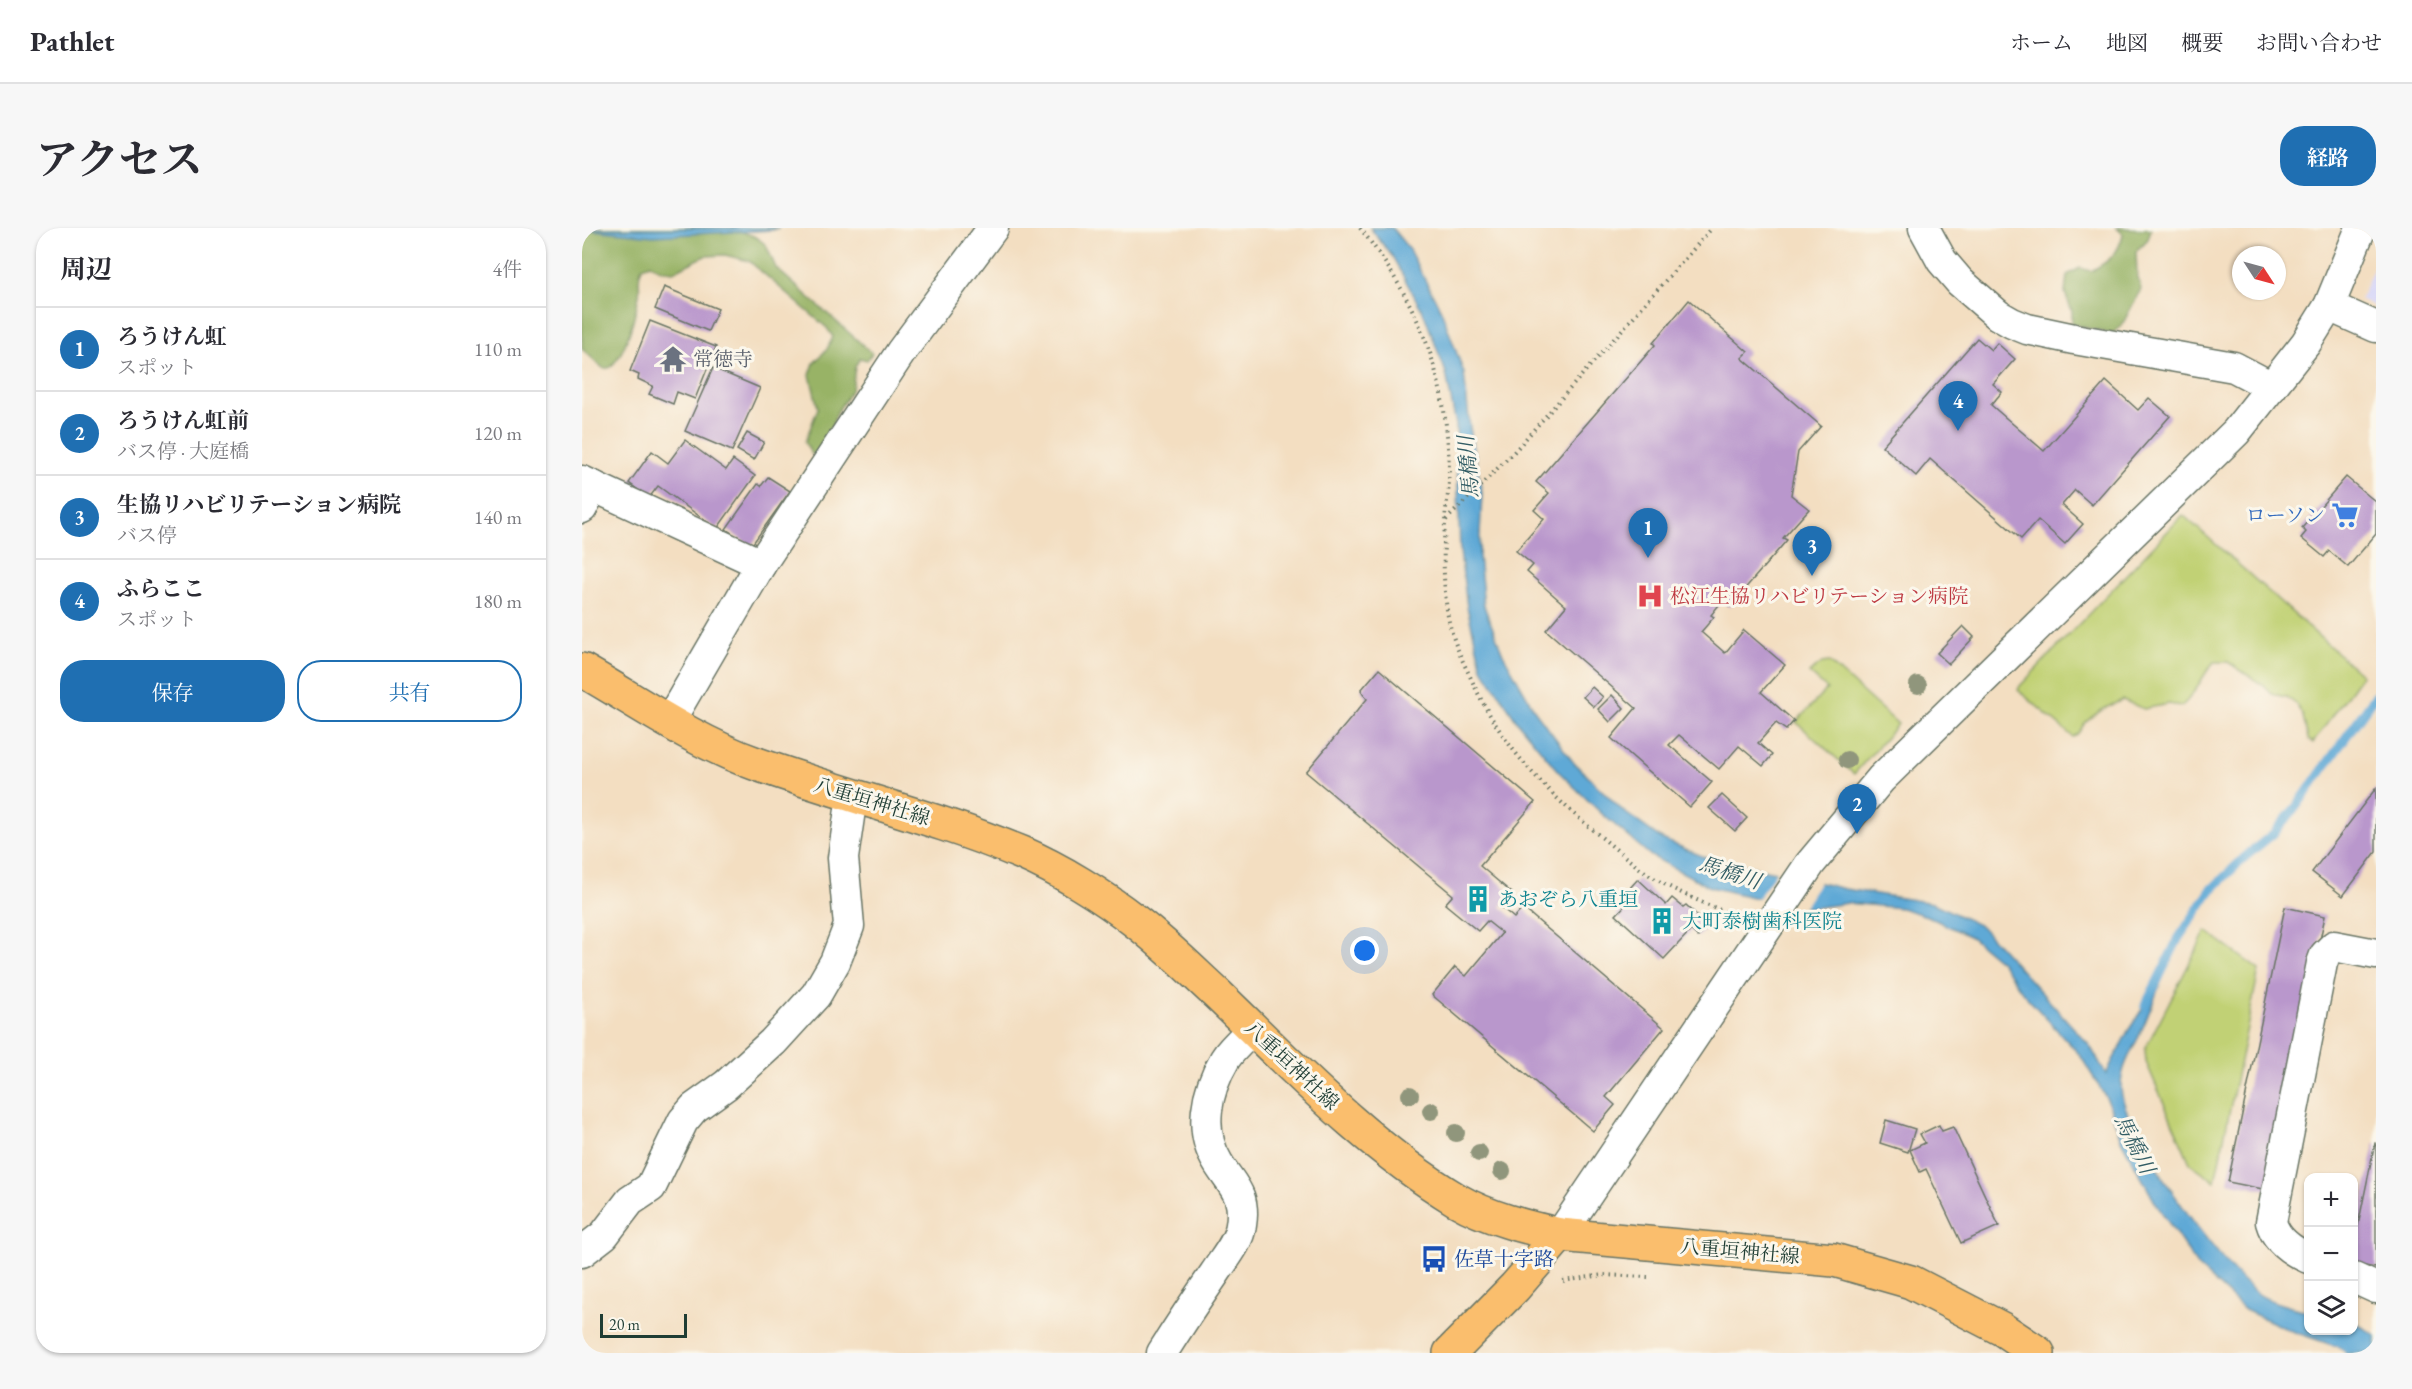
<!DOCTYPE html>
<html lang="ja">
<head>
<meta charset="utf-8">
<style>
  body { margin:0; font-family:"EB Garamond","Noto Serif JP",serif; background:#f7f7f7; color:#2b2b33 }
  .controls { position:absolute; right:18px; bottom:18px; display:grid; overflow:hidden; border-radius:12px; box-shadow:0 2px 4px #0004 }
  .controls button { width:54px; height:54px; display:grid; place-items:center; padding:0; border:0; border-bottom:2px solid #e1e1e2; background:#fff; color:#2b2b33; font:30px sans-serif }
  .compass { position:absolute; left:1650px; top:18px; width:54px; height:54px; border-radius:50%; background:#fff; box-shadow:0 2px 4px #0004; rotate:126deg }
  .scale { position:absolute; left:18px; bottom:15px; width:87px; box-sizing:border-box; padding-left:6px; border:3px solid #1f3d34; border-top:0; font-size:16px; line-height:21px; white-space:nowrap; color:#1f3d34; -webkit-text-stroke:4px #fbf7ec; paint-order:stroke }
  .you { position:absolute; left:783px; top:723px; width:21px; height:21px; margin:-15px; border:4px solid #fff; border-radius:50%; background:#1a73e8; box-shadow:0 0 0 9px #1a73e833 }
  .badge { display:grid; place-items:center; width:39px; height:39px; border-radius:50%; background:#1f6fb2; color:#fff; font-size:20px; font-weight:700 }
  .pin { position:absolute; translate:-50% -50px; filter:drop-shadow(0 2px 3px #0008) }
  .pin::after { content:''; position:absolute; top:32px; width:21px; height:18px; background:inherit; clip-path:polygon(0 0,100% 0,50% 100%) }
  .list { margin:0; padding:0; list-style:none }
  h2 { display:flex; justify-content:space-between; align-items:center; height:78px; margin:0; padding:0 24px; font-size:26px }
  h2 small { font-size:20px; font-weight:400; color:#7c7c81 }
  .list li { display:grid; grid-template-columns:39px 1fr auto; gap:18px; align-items:center; box-sizing:border-box; height:84px; padding:0 24px; border-top:2px solid #e1e1e2 }
  .list b { display:block; font-size:22px; white-space:nowrap }
  .list p { margin:0; font-size:20px; white-space:nowrap; color:#7c7c81 }
  .list em { font-size:20px; font-style:normal; color:#7c7c81 }
  .actions { display:flex; gap:12px; padding:18px 24px }
  .actions a { flex:1; padding:14px 0; border:2px solid #1f6fb2; border-radius:24px; text-align:center; font-size:21px; color:#1f6fb2 }
  .actions .main { background:#1f6fb2; color:#fff }
  .icon { flex:none; width:33px; height:33px; fill:none; stroke:currentColor; stroke-width:2; stroke-linecap:round; stroke-linejoin:round }
  .map { position:relative; flex:none; width:1794px; height:1125px; overflow:hidden; border-radius:24px }
  header { display:flex; align-items:center; gap:36px; box-sizing:border-box; height:84px; padding:0 30px; background:#fff; border-bottom:2px solid #e1e1e2 }
  header strong { font-size:28px }
  nav { display:flex; gap:33px; margin-inline-start:auto; font-size:21px }
  .intro { display:flex; align-items:center; justify-content:space-between; box-sizing:border-box; height:144px; padding:0 36px }
  h1 { margin:0; font-size:42px }
  .button { padding:15px 27px; border-radius:24px; background:#1f6fb2; color:#fff; font-size:21px; font-weight:700 }
  main { display:flex; gap:36px; padding:0 36px }
  aside { flex:1; background:#fff; border-radius:24px; box-shadow:0 2px 4px #0004 }
  .map>svg:first-child { display:block }
  .built { fill:#d7d7f8 }
  .green { fill:#c1d174; stroke:#708754; stroke-width:1.5 }
  .forest { fill:#98b366; stroke:#5c784d; stroke-width:1.5 }
  .water { fill:#5ea9d6; stroke:#3e7385; stroke-width:1.5 }
  .pier { fill:#f3dec1 }
  .lines { fill:none; stroke-linecap:round; stroke-linejoin:round }
  .stream { stroke:#5ea9d6; stroke-width:9 }
  .building { fill:#b997cc }
  .minor-casing { stroke:#697565; stroke-width:33 }
  .major-casing { stroke:#697565; stroke-width:36 }
  .path { stroke:#697565; stroke-width:4; stroke-dasharray:1.5 4.5; stroke-linecap:butt }
  .minor { stroke:#fff; stroke-width:30 }
  .major { stroke:#fabe6d; stroke-width:33 }
  .tree { fill:#90967b }
  .labels { text-anchor:middle; dominant-baseline:central; stroke-width:6; stroke-linejoin:round; paint-order:stroke }
  .worship-label { font-size:20px; fill:#5b616d; stroke:#fbf7ec; text-anchor:start }
  .shop-label { font-size:20px; fill:#366cbe; stroke:#fbf7ec; text-anchor:end }
  .health-label { font-size:20px; fill:#be3a42; stroke:#fbf7ec; text-anchor:start }
  .street-label { font-size:20px; fill:#1f3d34; stroke:#fbf7ec }
  .culture-label { font-size:20px; fill:#0d838f; stroke:#fbf7ec; text-anchor:start }
  .transit-label { font-size:20px; fill:#164399; stroke:#fbf7ec; text-anchor:start }
  .water-label { font-size:21px; font-style:italic; fill:#325d65; stroke:#fbf7ec }
</style>
</head>
<body>
<header>
<strong>Pathlet</strong>
<nav><a>ホーム</a><a>地図</a><a>概要</a><a>お問い合わせ</a></nav>
</header>
<div class="intro"><h1>アクセス</h1><a class="button">経路</a></div>
<main>
<aside>
<h2>周辺<small>4件</small></h2>
<ul class="list">
<li><span class="badge">1</span><div><b>ろうけん虹</b><p>スポット</p></div><em>110 m</em></li>
<li><span class="badge">2</span><div><b>ろうけん虹前</b><p>バス停 · 大庭橋</p></div><em>120 m</em></li>
<li><span class="badge">3</span><div><b>生協リハビリテーション病院</b><p>バス停</p></div><em>140 m</em></li>
<li><span class="badge">4</span><div><b>ふらここ</b><p>スポット</p></div><em>180 m</em></li>
</ul>
<div class="actions"><a class="main">保存</a><a>共有</a></div>
</aside>
<div class="map">
<svg width="1794" height="1125" viewBox="0 0 1794 1125">
  <rect width="100%" height="100%" fill="#fbf7ec"/>
  <filter id="ink" filterUnits="userSpaceOnUse"><feTurbulence type="fractalNoise" baseFrequency=".0167" numOctaves="2"/><feDisplacementMap in="SourceGraphic" scale="12" xChannelSelector="R" yChannelSelector="G"/><feConvolveMatrix kernelMatrix="1 2 1 2 8 2 1 2 1" color-interpolation-filters="sRGB"/></filter>
  <filter id="wash" filterUnits="userSpaceOnUse"><feTurbulence type="fractalNoise" baseFrequency=".008" numOctaves="4" result="noise"/><feDisplacementMap in="SourceGraphic" scale="24" xChannelSelector="R" yChannelSelector="G"/><feGaussianBlur stdDeviation="1.35" result="paint"/><feColorMatrix in="noise" values="0 0 0 0 0 0 0 0 0 0 0 0 0 0 0 0 0 1.4 0 .05"/><feComposite in="paint" operator="in"/></filter>
  <g filter="url(#wash)">
    <rect width="100%" height="100%" fill="#f3dec1"/>
    <path class="built" d="M1794 35V79L1778 71Z"/>
    <g class="green">
      <path d="M1601 287 1780 447 1731 515 1726 511 1721 488 1714 476 1704 469 1690 466 1681 457 1646 434H1632C1619 449 1615 464 1600 478L1586 476 1562 481 1541 472C1528 477 1513 485 1503 495 1498 501 1498 506 1491 509L1436 462 1438 458Z"/>
      <path d="M1247 434 1316 496 1272 546 1214 494 1245 461 1227 445 1240 435Z"/>
      <path d="M1624 703 1677 742 1633 953 1608 935 1564 834 1563 821Z"/>
    </g>
    <g class="forest">
      <path d="M0 0H150L174 9 184 17 194 40 290 125 285 132 278 130 273 139 270 161 255 184 245 213 235 226H229L223 214 236 180 228 147 232 135 245 121 251 109 245 100 167 33 143 27 123 28 91 44 79 42 68 36 60 39C54 52 59 55 57 67 53 88 44 127 27 140H21L0 121Z"/>
      <path d="M1535 0 1569 1 1566 11 1554 23 1555 48 1559 61 1539 99 1529 106 1490 96V84L1483 65 1485 47 1498 40 1509 43C1526 34 1537 26 1541 6Z"/>
    </g>
    <g class="water">
      <path d="M197 0 191 2 71 8 0 1Z"/>
      <path d="M788 0H810L826 20 859 82 882 145 888 200 900 265 897 328 902 378 921 426 953 483 992 535 1041 583 1080 611 1122 629 1217 649 1199 676 1128 659 1069 628 1019 585 976 543 937 496 900 440 885 379 878 323 874 197 864 145 842 86 810 28Z"/>
      <path d="M1222 651 1263 661 1351 675 1399 698 1508 818 1524 846 1546 803 1581 749C1573 768 1566 789 1557 808 1549 825 1539 839 1539 859 1539 902 1639 1039 1675 1065 1685 1073 1714 1081 1726 1083V1102H1772V1093L1794 1108V1125H1765L1756 1119 1707 1102 1663 1082 1616 1039 1573 974 1539 912 1526 873 1498 827 1441 765 1419 734 1389 709 1345 688 1319 680 1266 675 1230 680 1203 677Z"/>
    </g>
    <path class="pier" d="M1195 642 1239 652 1220 682 1174 673Z"/>
    <g class="lines">
      <path class="stream" d="M1563 778 1596 711 1629 662 1663 629 1692 605 1714 579 1794 467"/>
    </g>
    <g id="blocks">
      <g class="building">
        <path d="M82 59 136 81 126 103 73 81Z"/>
        <path d="M1107 72 1166 124 1160 130 1239 198 1216 224 1209 267 1227 281 1201 310 1205 312 1147 379 1140 373 1129 387 1132 389 1119 404 1143 425 1162 402 1203 437 1179 464 1212 493 1204 502 1194 495 1176 515 1190 527 1181 538 1157 518 1137 541 1097 507 1087 517 1130 554 1108 579 1029 510 1054 480 964 402 984 378 945 344 951 337 934 323 962 291 952 282 967 265 954 254 1073 117 1071 115Z"/>
        <path d="M68 93 134 119 113 171 95 164 91 176 67 166 71 158 56 151 57 147 48 143Z"/>
        <path d="M1395 110 1409 122 1415 115 1433 131 1411 156 1420 164 1409 177 1462 223 1524 153 1556 182 1567 170 1588 188 1510 277 1493 262 1480 277 1501 296 1483 316 1456 292 1439 311 1348 231 1334 248 1300 218Z"/>
        <path d="M131 140 178 160 150 223 103 203Z"/>
        <path d="M165 205 182 214 172 232 155 222Z"/>
        <path d="M103 212 144 242 151 232 173 248 135 301 76 258 67 270 47 255 70 223 86 235Z"/>
        <path d="M186 249 208 263 169 318 144 301 176 256 179 258Z"/>
        <path d="M1764 249 1794 274V306L1766 339 1747 323 1742 329 1719 310 1724 304 1720 300Z"/>
        <path d="M1381 398 1392 409 1367 436 1355 425Z"/>
        <path d="M797 441 953 574 898 638 930 665 919 679 932 690 941 680 1082 800 1024 869 1033 877 1011 903 850 767 873 739 884 748 920 705 905 693 896 703 863 676 871 667 724 544 785 471 779 462Z"/>
        <path d="M1010 459 1021 469 1012 479 1001 469Z"/>
        <path d="M1030 467 1042 480 1028 494 1016 481Z"/>
        <path d="M1794 560V624L1761 668 1730 644Z"/>
        <path d="M1140 567 1165 590 1153 603 1127 580Z"/>
        <path d="M1056 651 1084 677 1090 670 1101 679 1104 677 1126 698 1116 709 1109 702 1082 731 1034 687 1052 668 1046 662Z"/>
        <path d="M1703 679 1743 688 1686 962 1646 954Z"/>
        <path d="M1304 892 1333 901 1326 924 1298 915Z"/>
        <path d="M1357 897 1360 903 1371 899 1417 998 1379 1015 1344 941 1338 944 1328 922 1343 915 1338 906Z"/>
        <path d="M1793 915H1794V1040L1772 1036V1017Z"/>
      </g>
    </g>
  </g>
  <g filter="url(#ink)">
    <use href="#blocks" fill-opacity="0" stroke="#697565" stroke-width="1.5"/>
    <g class="lines">
      <defs>
        <g id="minor">
          <path d="M1342 0 1360 33 1378 54 1416 87 1430 95 1445 101 1492 111 1652 139 1690 159"/>
          <path d="M1747 78 1794 99"/>
          <path d="M0 253 179 336"/>
          <path d="M0 280 11 258"/>
          <path d="M88 492 179 336 319 124 411 0"/>
          <path d="M978 1007 1228 636 1299 551 1654 204 1724 115 1747 78 1779 0"/>
          <path d="M0 1024 22 1007 48 973 69 959 101 893 112 880 144 857 191 814 234 767 253 734 267 698 261 630 270 568"/>
          <path d="M1726 1030C1710 1023 1694 1012 1689 994L1740 735 1743 727 1752 718 1794 726"/>
          <path d="M1772 1050 1794 1060"/>
          <path d="M580 1125C597 1098 615 1071 633 1045 642 1031 657 1014 659 997 664 966 650 958 636 935 616 903 624 863 643 831 650 820 662 810 671 801"/>
        </g>
        <g id="major">
          <path d="M0 442C56 474 111 513 172 535 261 567 353 589 440 625 477 641 521 668 553 693 582 715 608 741 635 766 710 838 785 918 875 972 906 990 944 999 978 1007L1252 1032 1329 1054 1420 1101 1456 1125"/>
          <path d="M868 1125 933 1059 978 1007"/>
        </g>
      </defs>
      <use href="#minor" class="minor-casing"/>
      <use href="#major" class="major-casing"/>
      <g class="path">
        <path d="M778 0C839 78 867 151 867 251 867 266 863 281 863 296 861 325 861 353 865 382 868 405 877 426 887 446 919 519 963 563 1024 613 1042 628 1061 644 1082 656 1106 669 1131 679 1156 689"/>
        <path d="M864 292 931 225 1130 0"/>
        <path d="M981 1053 1021 1047 1066 1049"/>
      </g>
      <use href="#minor" class="minor"/>
      <use href="#major" class="major"/>
    </g>
    <g class="tree">
      <circle cx="1336" cy="457" r="9"/>
      <circle cx="1265" cy="532" r="9"/>
      <circle cx="828" cy="867" r="9"/>
      <circle cx="849" cy="883" r="9"/>
      <circle cx="874" cy="905" r="9"/>
      <circle cx="897" cy="925" r="9"/>
      <circle cx="920" cy="943" r="9"/>
    </g>
  </g>
  <defs>
    <symbol id="temple-bare" viewBox="-9 -9 18 18"><path d="M0-6L5-2H3V0L6.5 2.5H4V6H1.5V3h-3V6H-4V2.5H-6.5L-3 0V-2H-5Z" fill="#6b7280" stroke="#fbf7ec" stroke-width="2.5" paint-order="stroke"/></symbol>
    <symbol id="supermarket-bare" viewBox="-9 -9 18 18"><path d="M-6-5.5h2.5l.6 2H6L4.5 2H-2.5L-4.4-4H-6ZM-1.5 3.2a1.3 1.3 0 1 0 .1 0ZM3 3.2a1.3 1.3 0 1 0 .1 0Z" fill="#3f7fe0" stroke="#fbf7ec" stroke-width="2.5" paint-order="stroke"/></symbol>
    <symbol id="hospital-bare" viewBox="-9 -9 18 18"><path d="M-5-5h3v3.5h4V-5h3V5h-3V1.5h-4V5h-3Z" fill="#e0444e" stroke="#fbf7ec" stroke-width="2.5" paint-order="stroke"/></symbol>
    <symbol id="building-bare" viewBox="-9 -9 18 18"><path d="M-4-6H4V6H1V3H-1V6H-4ZM-2.5-4.3h1.7v1.8h-1.7ZM.8-4.3h1.7v1.8H.8ZM-2.5-1h1.7V.8h-1.7ZM.8-1h1.7V.8H.8Z" fill="#0f9aa8" stroke="#fbf7ec" stroke-width="2.5" paint-order="stroke"/></symbol>
    <symbol id="bus-bare" viewBox="-9 -9 18 18"><path d="M-5-6H5V4H4V6H2V4H-2V6H-4V4H-5ZM-3.5-4V0h7V-4ZM-3.5 1.2v1.5H-2V1.2ZM2 1.2v1.5H3.5V1.2Z" fill="#1a4fb4" stroke="#fbf7ec" stroke-width="2.5" paint-order="stroke"/></symbol>
  </defs>
  <g fill-rule="evenodd">
    <use href="#temple-bare" x="72" y="112" width="38" height="38"/>
    <use href="#supermarket-bare" x="1744" y="268" width="38" height="38"/>
    <use href="#hospital-bare" x="1049" y="349" width="38" height="38"/>
    <use href="#building-bare" x="877" y="652" width="38" height="38"/>
    <use href="#building-bare" x="1061" y="674" width="38" height="38"/>
    <use href="#bus-bare" x="833" y="1012" width="38" height="38"/>
  </g>
  <g class="labels">
    <g class="worship-label">
      <text x="111" y="131">常徳寺</text>
    </g>
    <g class="shop-label">
      <text x="1743" y="287">ローソン</text>
    </g>
    <g class="health-label">
      <text x="1088" y="368">松江生協リハビリテーション病院</text>
    </g>
    <g class="street-label">
      <text transform="translate(290 573) rotate(17)">八重垣神社線</text>
      <text transform="translate(710 837) rotate(43)">八重垣神社線</text>
      <text transform="translate(1158 1023) rotate(5)">八重垣神社線</text>
    </g>
    <g class="culture-label">
      <text x="916" y="671">あおぞら八重垣</text>
      <text x="1100" y="693">大町泰樹歯科医院</text>
    </g>
    <g class="transit-label">
      <text x="872" y="1031">佐草十字路</text>
    </g>
    <g class="water-label">
      <text transform="translate(886 239) rotate(-95)">馬橋川</text>
      <text transform="translate(1148 644) rotate(18)">馬橋川</text>
      <text transform="translate(1553 916) rotate(63)">馬橋川</text>
    </g>
  </g>
</svg>
<div class="controls">
<button>+</button>
<button>−</button>
<button><svg class="icon" aria-label="layers" viewBox="0 0 24 24"><path d="M12 4l9 5-9 5-9-5zM3 14l9 5 9-5"/></svg></button>
</div>
<svg class="compass" viewBox="-18 -18 36 36"><path d="M0-13l5 13h-10z" fill="#e53935"/><path d="M0 13l5-13h-10z" fill="#7c7c81"/></svg>
<div class="scale">20 m</div>
<div class="you"></div>
<div class="pin badge" style="left:1066px;top:330px">1</div>
<div class="pin badge" style="left:1275px;top:606px">2</div>
<div class="pin badge" style="left:1230px;top:348px">3</div>
<div class="pin badge" style="left:1376px;top:203px">4</div>
</div>
</main>
</body>
</html>
